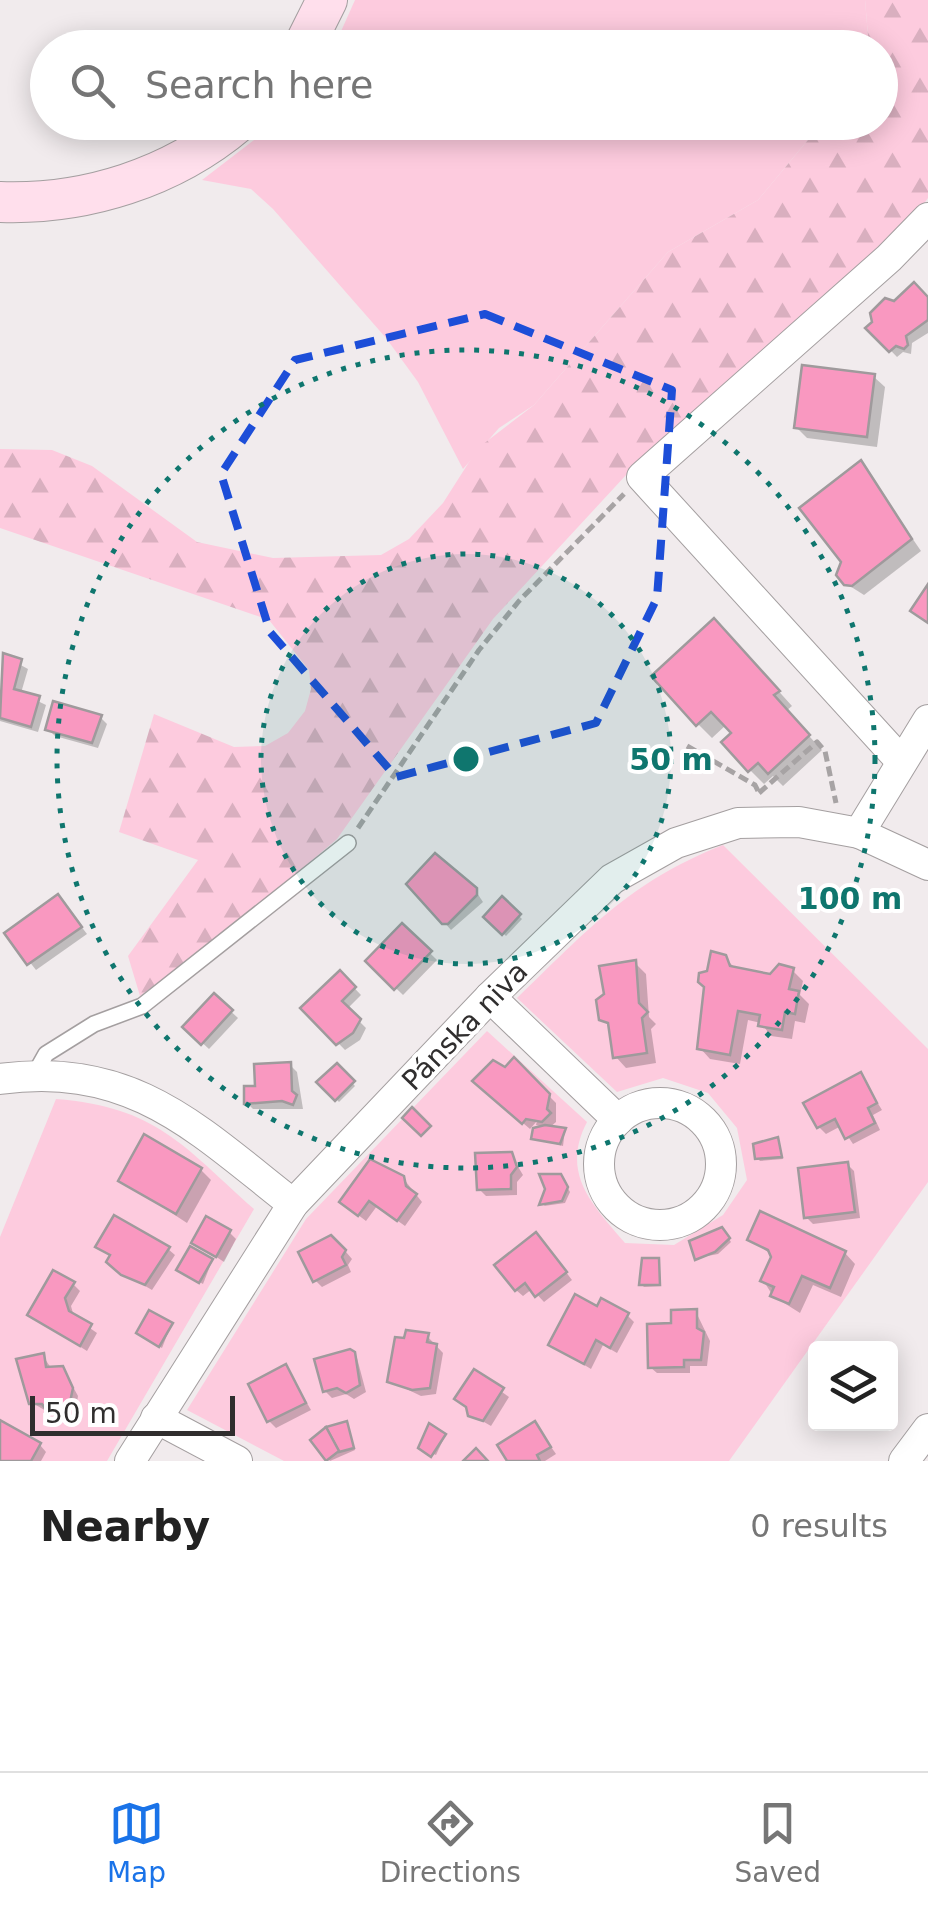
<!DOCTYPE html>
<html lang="en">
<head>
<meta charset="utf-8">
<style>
  body { margin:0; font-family:"DejaVu Sans",sans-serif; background:#f6f6f6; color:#222 }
  .controls { position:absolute; right:30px; bottom:30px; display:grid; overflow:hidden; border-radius:10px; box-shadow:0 5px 25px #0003 }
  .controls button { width:90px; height:90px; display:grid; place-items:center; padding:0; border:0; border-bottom:2px solid #e0e0e0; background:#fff; color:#222; font:50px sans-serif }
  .scale { position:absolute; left:30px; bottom:25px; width:205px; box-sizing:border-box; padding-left:10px; border:5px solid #302e2e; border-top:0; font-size:28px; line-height:35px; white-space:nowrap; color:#302e2e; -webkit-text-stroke:8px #fff; paint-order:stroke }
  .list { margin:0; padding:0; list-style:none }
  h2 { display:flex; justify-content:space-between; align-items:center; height:130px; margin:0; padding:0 40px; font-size:42px }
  h2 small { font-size:32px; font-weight:400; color:#767676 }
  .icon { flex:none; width:55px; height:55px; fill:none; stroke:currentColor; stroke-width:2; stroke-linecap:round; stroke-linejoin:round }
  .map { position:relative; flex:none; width:928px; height:1461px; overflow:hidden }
  .search { position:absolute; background:#fff; box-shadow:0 5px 25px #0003; left:30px; right:30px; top:30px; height:110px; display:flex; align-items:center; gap:25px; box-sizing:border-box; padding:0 35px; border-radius:55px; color:#767676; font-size:38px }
  .sheet { height:310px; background:#fff }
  nav { display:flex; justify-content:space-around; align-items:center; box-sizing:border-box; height:140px; border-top:2px solid #e0e0e0; background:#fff; font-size:28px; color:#767676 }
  nav a { display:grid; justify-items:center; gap:5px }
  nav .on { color:#1a73e8 }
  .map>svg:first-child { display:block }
  .green { fill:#fdcbde }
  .forest { fill:url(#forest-firs) }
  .shadow { fill:#0003 }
  .building { fill:#f998c0; stroke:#9f9a9c; stroke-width:2.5 }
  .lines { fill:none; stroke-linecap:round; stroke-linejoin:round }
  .service-casing { stroke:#a49fa0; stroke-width:18 }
  .minor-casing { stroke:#a49fa0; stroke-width:32 }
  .secondary-casing { stroke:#a49fa0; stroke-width:42 }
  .path { stroke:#a7a3a4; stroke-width:5; stroke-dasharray:10 5; stroke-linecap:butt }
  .service { stroke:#fff; stroke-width:15 }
  .minor { stroke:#fff; stroke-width:30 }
  .secondary { stroke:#ffdfec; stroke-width:40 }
  .marked { fill:none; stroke:#1d4ed8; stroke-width:8; stroke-dasharray:20 12; stroke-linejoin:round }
  .ring { fill:none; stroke:#0f766e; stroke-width:5; stroke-dasharray:5 10 }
  .labels { text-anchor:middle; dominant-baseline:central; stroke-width:8; stroke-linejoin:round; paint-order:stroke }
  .street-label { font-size:28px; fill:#302e2e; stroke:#fff }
  .centre { fill:#0f766e; stroke:#fff; stroke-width:5 }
  .ring-label { font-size:30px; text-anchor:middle; font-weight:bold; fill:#0f766e; stroke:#fff; stroke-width:8; stroke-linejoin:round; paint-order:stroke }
</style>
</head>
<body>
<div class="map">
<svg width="928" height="1461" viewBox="0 0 928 1461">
  <defs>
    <pattern id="forest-firs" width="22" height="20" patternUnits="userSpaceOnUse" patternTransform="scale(2.5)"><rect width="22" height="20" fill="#fdcbde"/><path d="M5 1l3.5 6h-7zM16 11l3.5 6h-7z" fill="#d9afbf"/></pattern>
  </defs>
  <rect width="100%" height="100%" fill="#f1ebed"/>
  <g class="green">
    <path d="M355 0H865L869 47H334Z"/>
    <path d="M276 123H822L758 200 668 252 534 405 499 428 463 469 418 382 386 338 273 209 251 189 202 180Z"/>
    <path d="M723 845 928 1049V1182L729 1461H284L187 1410 306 1219 487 1031 587 1122C560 1174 593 1205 625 1243L674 1245 723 1215 747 1180 737 1128 708 1093 663 1078 617 1092 517 998C588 930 629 882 723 845Z"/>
    <path d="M56 1099C157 1107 183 1146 254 1209L107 1461H0V1237Z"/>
  </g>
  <path class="forest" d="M865 0H928V198L895 243 651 448 493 619 337 839 230 930 140 996 128 956 198 860 119 832 154 714 234 747 265 746 288 733 305 711 311 689 309 670 269 620 0 528V449L52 450 92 466 197 542 273 558 381 555 409 539 443 503 478 448 534 405 668 252 758 200 822 123 880 122V48L869 47Z"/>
  <g class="shadow">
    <path d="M928 297V333L912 343 911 354 903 352 897 357 869 328 894 304Z"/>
    <path d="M874 377 885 387 877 447 807 438 797 428Z"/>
    <path d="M861 464 921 551 864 595 845 583Z"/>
    <path d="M728 635 792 706 786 711 822 750 783 786 773 776 764 784 750 770 726 725 712 738 698 724Z"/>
    <path d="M4 656 28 669 21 693 46 705 38 732 0 721Z"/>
    <path d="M100 717 107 724 98 748 55 736 48 729Z"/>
    <path d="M475 890 483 902 451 930 444 922Z"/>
    <path d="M502 900 522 919 506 936 486 917Z"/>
    <path d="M64 904 87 934 36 970 7 933Z"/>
    <path d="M402 926 437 960 403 995 368 961Z"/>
    <path d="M724 957 736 969 771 976 792 970 803 981 800 995 809 1004 805 1023 795 1021 792 1039 771 1036 761 1023 748 1020 740 1064 710 1059 700 1048 709 973Z"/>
    <path d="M635 963 646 974 649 1017 656 1024 651 1029 656 1063 626 1068 616 1057 611 1028 602 1019Z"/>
    <path d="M340 973 361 995 347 1009 366 1028 360 1040 345 1050 304 1008Z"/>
    <path d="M214 996 238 1018 209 1049 185 1027Z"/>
    <path d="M514 1061 556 1103V1122L549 1128 536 1125 537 1121 530 1129 482 1088Z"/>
    <path d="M290 1065 297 1072 303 1109H253L247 1103 258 1088Z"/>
    <path d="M336 1066 355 1086 339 1102 320 1082Z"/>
    <path d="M861 1076 882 1110 873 1115 880 1130 853 1144 841 1126 826 1134 819 1127Z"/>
    <path d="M565 1130 563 1146 534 1138Z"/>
    <path d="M778 1140 783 1159 760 1161 757 1158Z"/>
    <path d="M511 1155 523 1175 517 1182V1195L486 1196 479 1189Z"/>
    <path d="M847 1164 854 1171 860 1218 813 1224 806 1217Z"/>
    <path d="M201 1170 211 1180 187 1223 121 1180Z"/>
    <path d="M403 1178 422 1202 405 1226 377 1206 366 1221 349 1208Z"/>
    <path d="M563 1180 570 1192 565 1203 544 1206Z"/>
    <path d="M229 1232 236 1239 224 1262 194 1242Z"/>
    <path d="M725 1233 731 1242 718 1254 697 1258Z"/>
    <path d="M750 1240 845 1253 855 1264 841 1297 813 1285 800 1313 773 1296 763 1280 774 1256Z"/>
    <path d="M543 1242 572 1280 544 1302 532 1289 523 1296 516 1290Z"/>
    <path d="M98 1246 168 1249 175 1255 152 1290 116 1269 112 1257Z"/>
    <path d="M341 1246 352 1259 348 1265 351 1272 322 1287 315 1280Z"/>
    <path d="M658 1260 661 1286 644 1287 641 1284Z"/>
    <path d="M212 1261 203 1284 182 1272Z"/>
    <path d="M73 1284 80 1291 71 1306 74 1317 97 1333 87 1351 30 1315Z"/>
    <path d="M598 1309 627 1315 634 1322 617 1353 603 1345 591 1369 551 1345Z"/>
    <path d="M696 1312 710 1341 707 1366H690V1373H657L650 1367 673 1325Z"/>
    <path d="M171 1325 162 1348 141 1336Z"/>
    <path d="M427 1336 443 1353 436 1394 421 1396 390 1381Z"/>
    <path d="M350 1351 357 1358 366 1392 354 1399 346 1394 332 1398 325 1391Z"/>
    <path d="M43 1356 51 1368 66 1374 78 1396 76 1408 56 1417 31 1402Z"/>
    <path d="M286 1367 311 1410 276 1428 269 1421Z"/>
    <path d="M474 1372 509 1397 491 1426 470 1414Z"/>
    <path d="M0 1423 40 1445 46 1452 41 1461H0Z"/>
    <path d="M346 1424 355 1450 330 1461 313 1440Z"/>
    <path d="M535 1424 556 1454 545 1461H510Z"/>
    <path d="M445 1436 436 1455 424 1450Z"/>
  </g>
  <g class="building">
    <path d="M914 282 928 297V320L906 336 908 345 904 349 896 346 889 352 865 328 872 322 870 313 885 298 894 301Z"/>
    <path d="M802 365 875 374 867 437 794 428Z"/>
    <path d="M861 460 912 539 852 586 844 585 836 575 841 562 799 508Z"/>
    <path d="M928 584V623L910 611Z"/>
    <path d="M714 618 780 691 774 695 810 735 768 774 758 763 748 772 721 742 731 733 711 712 696 726 651 676Z"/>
    <path d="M3 653 22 659 14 689 40 696 31 727 0 718Z"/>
    <path d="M53 701 102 715 92 743 45 730Z"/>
    <path d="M435 853 477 888V895L448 924H442L406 884Z"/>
    <path d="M58 894 82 927 27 965 4 933Z"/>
    <path d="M502 896 521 914 502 935 483 917Z"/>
    <path d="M402 923 432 951 394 990 365 961Z"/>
    <path d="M711 951 726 955 730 966 770 974 779 964 794 968 789 989 799 991 795 1014 785 1012 782 1030 758 1026 760 1015 738 1011 730 1055 697 1049 704 987 698 982 699 973 707 971Z"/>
    <path d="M636 960 639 1003 648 1012 642 1018 647 1053 613 1058 608 1023 599 1020 596 1000 604 994 599 966Z"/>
    <path d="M340 970 356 987 342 1001 361 1019 353 1033 336 1045 300 1008Z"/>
    <path d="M214 993 233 1010 201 1045 182 1027Z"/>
    <path d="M514 1057 550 1094 547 1109 551 1113 542 1122 526 1119 522 1124 472 1081 493 1060 505 1067Z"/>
    <path d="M291 1062 292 1091 297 1095 293 1105 282 1101 244 1104V1086H255L254 1064Z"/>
    <path d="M337 1063 355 1081 335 1101 316 1082Z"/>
    <path d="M861 1072 877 1103 868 1108 875 1123 845 1139 835 1119 817 1128 803 1103Z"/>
    <path d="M412 1107 431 1126 421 1136 402 1118Z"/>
    <path d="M545 1125 566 1128 560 1144 531 1139 533 1128Z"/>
    <path d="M144 1134 202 1168 176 1214 118 1181Z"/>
    <path d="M778 1137 782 1157 755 1159 753 1144Z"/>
    <path d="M512 1152 517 1167 511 1175V1189L477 1190 475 1153Z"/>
    <path d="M370 1159 404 1176 406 1186 417 1194 397 1221 369 1201 358 1216 339 1202Z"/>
    <path d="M848 1162 855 1212 804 1218 798 1168Z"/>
    <path d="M539 1174H561L568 1187 562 1201 539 1205 545 1189Z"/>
    <path d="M760 1211 846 1251 830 1288 802 1276 789 1304 770 1296 774 1287 760 1281 771 1257 768 1250 747 1240Z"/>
    <path d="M114 1215 170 1247 145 1285 121 1275 106 1262 110 1255 95 1247Z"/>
    <path d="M206 1216 231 1230 216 1257 191 1243Z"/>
    <path d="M722 1227 730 1238 715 1252 695 1260 689 1241Z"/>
    <path d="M536 1232 567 1272 535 1297 525 1283 515 1291 494 1265Z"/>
    <path d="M331 1235 346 1250 342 1257 346 1265 313 1282 298 1252Z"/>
    <path d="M190 1246 213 1259 199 1283 176 1270Z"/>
    <path d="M642 1258H659L660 1285H639Z"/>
    <path d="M53 1270 75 1282 65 1298 69 1311 92 1324 80 1346 27 1315Z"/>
    <path d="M575 1294 597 1306 601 1298 629 1313 610 1348 596 1340 584 1364 548 1345Z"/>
    <path d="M697 1309V1328L704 1332 701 1360H684V1367L648 1368 647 1324 671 1323V1310Z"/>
    <path d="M149 1310 173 1323 159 1347 136 1333Z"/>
    <path d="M406 1330 429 1333 427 1342 437 1344 430 1388 412 1390 387 1382 395 1337 404 1338Z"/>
    <path d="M350 1349 355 1352 360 1385 346 1393 337 1388 323 1392 314 1359Z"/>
    <path d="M44 1353 46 1367 63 1366 73 1388 70 1402 47 1411 42 1404H29L16 1359Z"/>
    <path d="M286 1364 306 1403 267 1422 248 1384Z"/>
    <path d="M474 1369 504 1388 483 1421 468 1416 466 1407 454 1399Z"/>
    <path d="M0 1420 41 1443 31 1461H0Z"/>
    <path d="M347 1421 354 1448 339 1452 326 1427Z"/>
    <path d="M535 1421 551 1447 537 1455 540 1461H507L497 1445Z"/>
    <path d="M429 1423 446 1434 431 1457 418 1448Z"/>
    <path d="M326 1427 339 1451 326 1461 310 1440Z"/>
    <path d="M476 1448 488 1461H463Z"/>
  </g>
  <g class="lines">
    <defs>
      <path id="service" d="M33 1077 46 1054 94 1024 142 1006 348 843"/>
      <g id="minor">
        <path d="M901 761 642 477 889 258 928 218"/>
        <path d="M859 833 928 865"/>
        <path d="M490 997 618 1120"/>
        <path d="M0 1079C133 1061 197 1129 293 1204"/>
        <circle cx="660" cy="1164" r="61"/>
        <path d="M156 1418 237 1461"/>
        <path d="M130 1461 293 1204 490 997 612 879 676 843 738 823 799 822 859 833 928 720"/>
        <path d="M904 1461 928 1429"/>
      </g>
      <g id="secondary">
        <path d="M303 48 327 0"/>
        <path d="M0 202C85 205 172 178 238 122"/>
      </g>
    </defs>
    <use href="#service" class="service-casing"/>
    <use href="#minor" class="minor-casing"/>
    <use href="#secondary" class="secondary-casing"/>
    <g class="path">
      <path d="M687 746 755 785 760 795"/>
      <path d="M759 793 817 742 825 751 836 803"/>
      <path d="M358 828 479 650 519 601 624 494"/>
    </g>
    <use href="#service" class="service"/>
    <use href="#minor" class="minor"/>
    <use href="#secondary" class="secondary"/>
  </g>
  <path class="marked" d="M485 314 672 390 657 598 596 723 396 777 270 632 221 474 295 360Z"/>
  <circle cx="466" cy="759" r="205" fill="#0f766e" fill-opacity=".12"/>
  <g class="ring">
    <circle cx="466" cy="759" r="205"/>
    <circle cx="466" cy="759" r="409"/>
  </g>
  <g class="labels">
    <g class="street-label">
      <text transform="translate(465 1026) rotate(-46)">Pánska niva</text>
    </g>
  </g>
  <circle cx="466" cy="759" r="15" class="centre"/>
  <g class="ring-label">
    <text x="671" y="770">50 m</text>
    <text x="850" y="909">100 m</text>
  </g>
</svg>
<div class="controls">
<button><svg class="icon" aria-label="layers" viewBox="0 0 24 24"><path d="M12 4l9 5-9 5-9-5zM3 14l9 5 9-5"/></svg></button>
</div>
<div class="scale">50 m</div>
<div class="search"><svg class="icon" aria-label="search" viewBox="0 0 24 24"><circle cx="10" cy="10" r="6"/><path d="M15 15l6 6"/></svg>Search here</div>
</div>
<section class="sheet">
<h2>Nearby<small>0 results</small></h2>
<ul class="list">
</ul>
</section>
<nav>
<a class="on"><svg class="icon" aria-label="map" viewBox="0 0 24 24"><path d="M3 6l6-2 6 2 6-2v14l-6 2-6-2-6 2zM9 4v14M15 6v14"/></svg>Map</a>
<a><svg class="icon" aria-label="directions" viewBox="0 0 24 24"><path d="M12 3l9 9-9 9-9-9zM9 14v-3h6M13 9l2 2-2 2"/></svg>Directions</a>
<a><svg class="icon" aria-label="saved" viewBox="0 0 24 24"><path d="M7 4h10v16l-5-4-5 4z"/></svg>Saved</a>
</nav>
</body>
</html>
